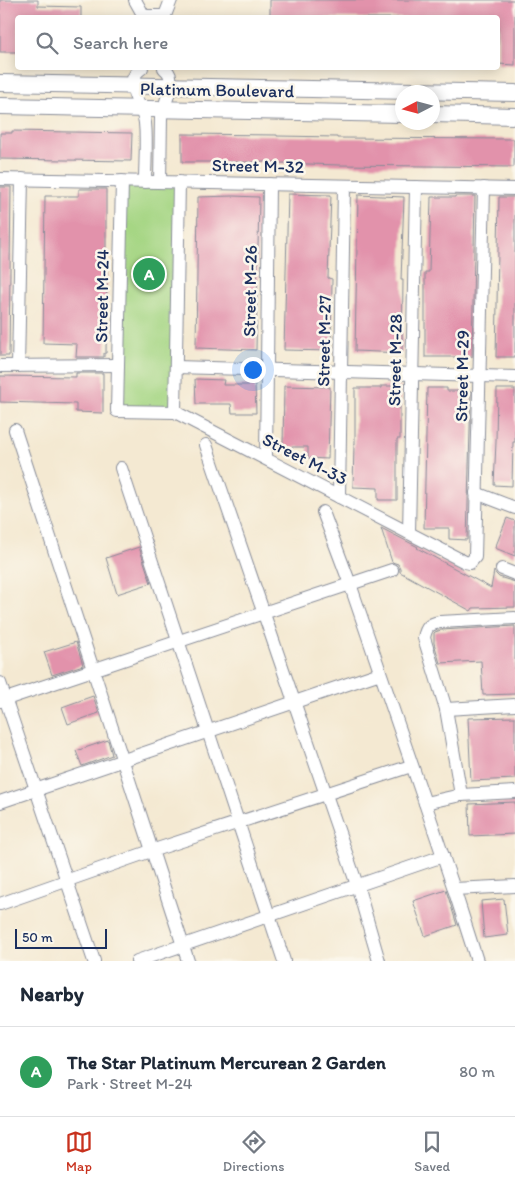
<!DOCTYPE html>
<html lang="en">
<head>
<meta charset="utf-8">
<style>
  body { margin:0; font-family:Itim,sans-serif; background:#f6f6f7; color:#1f2937 }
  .compass { position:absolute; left:395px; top:85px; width:45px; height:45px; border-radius:50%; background:#fff; box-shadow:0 2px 12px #0003; rotate:264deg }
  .scale { position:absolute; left:15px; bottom:12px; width:92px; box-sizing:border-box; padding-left:5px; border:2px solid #1b2f5e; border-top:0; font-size:14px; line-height:18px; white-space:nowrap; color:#1b2f5e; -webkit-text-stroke:4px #fbf7ec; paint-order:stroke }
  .you { position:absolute; left:252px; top:369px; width:18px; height:18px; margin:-12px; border:4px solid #fff; border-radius:50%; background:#1a73e8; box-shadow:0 0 0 8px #1a73e833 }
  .badge { display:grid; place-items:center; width:32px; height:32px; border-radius:50%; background:#c8321e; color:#fff; font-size:16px; font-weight:700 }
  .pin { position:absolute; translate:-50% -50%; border:2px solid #fff; box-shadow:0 1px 5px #0006 }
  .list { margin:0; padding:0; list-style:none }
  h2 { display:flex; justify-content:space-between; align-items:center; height:65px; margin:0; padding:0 20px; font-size:21px }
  h2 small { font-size:16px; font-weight:400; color:#747a83 }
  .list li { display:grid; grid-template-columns:32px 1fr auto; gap:15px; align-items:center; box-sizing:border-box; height:90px; padding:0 20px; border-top:1px solid #e0e1e3 }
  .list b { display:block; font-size:19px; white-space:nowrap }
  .list p { margin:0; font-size:16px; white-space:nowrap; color:#747a83 }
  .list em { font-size:16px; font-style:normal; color:#747a83 }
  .icon { flex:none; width:28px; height:28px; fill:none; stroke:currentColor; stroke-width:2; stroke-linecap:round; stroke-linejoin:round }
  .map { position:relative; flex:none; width:515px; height:961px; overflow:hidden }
  .search { position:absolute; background:#fff; box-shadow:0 2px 12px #0003; left:15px; right:15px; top:15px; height:55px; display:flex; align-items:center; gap:12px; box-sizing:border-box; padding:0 18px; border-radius:5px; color:#747a83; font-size:19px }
  .sheet { height:155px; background:#fff }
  nav { display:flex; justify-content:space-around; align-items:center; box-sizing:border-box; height:70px; border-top:1px solid #e0e1e3; background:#fff; font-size:14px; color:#747a83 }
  nav a { display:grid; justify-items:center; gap:2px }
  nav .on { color:#c8321e }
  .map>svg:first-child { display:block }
  .green { fill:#a6d684; stroke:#608271 }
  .building { fill:#e292ab }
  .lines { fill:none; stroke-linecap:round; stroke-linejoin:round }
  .minor-casing { stroke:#888c98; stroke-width:14 }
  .tertiary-casing { stroke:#888c98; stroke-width:18 }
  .minor { stroke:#fff; stroke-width:12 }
  .tertiary { stroke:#fff; stroke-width:16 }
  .labels { text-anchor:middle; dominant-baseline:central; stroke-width:5; stroke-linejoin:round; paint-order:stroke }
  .street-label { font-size:18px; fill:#1b2f5e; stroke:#fbf7ec }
</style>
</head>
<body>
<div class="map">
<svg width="515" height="961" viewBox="0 0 515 961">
  <rect width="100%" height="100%" fill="#fbf7ec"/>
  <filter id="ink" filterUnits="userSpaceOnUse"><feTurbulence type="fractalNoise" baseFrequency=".02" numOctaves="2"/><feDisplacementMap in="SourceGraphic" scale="10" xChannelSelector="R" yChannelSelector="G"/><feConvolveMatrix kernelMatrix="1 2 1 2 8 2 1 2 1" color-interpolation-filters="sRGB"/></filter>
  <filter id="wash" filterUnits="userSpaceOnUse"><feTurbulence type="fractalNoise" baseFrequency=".0096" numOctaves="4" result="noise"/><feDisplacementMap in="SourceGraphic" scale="20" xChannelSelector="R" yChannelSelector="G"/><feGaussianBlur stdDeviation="1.12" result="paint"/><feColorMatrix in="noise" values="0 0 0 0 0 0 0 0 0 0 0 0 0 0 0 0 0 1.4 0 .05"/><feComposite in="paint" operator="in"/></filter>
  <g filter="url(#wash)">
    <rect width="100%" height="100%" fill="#f4e9d2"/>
    <path class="green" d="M122 181 179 182 175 412 117 411Z"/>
    <g id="blocks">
      <g class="building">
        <path d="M0 0H38V6L81 7V18L18 17V52H0Z"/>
        <path d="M270 0H515V65L498 64V18H270Z"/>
        <path d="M12 131 132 133 131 161 0 159V133H12Z"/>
        <path d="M182 134 277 135V136L337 137V138L514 139V167L339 165 279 163V162H182Z"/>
        <path d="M0 187H11L9 356H0Z"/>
        <path d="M79 189H106V264H107L106 353H104V357H76L77 344 43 343 45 196H79Z"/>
        <path d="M288 194 331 195 328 278 332 279 331 351 284 350Z"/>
        <path d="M358 195 404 197 401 280H403L402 353 355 351Z"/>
        <path d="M233 196 259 197 256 350 196 348 198 197Z"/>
        <path d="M455 196H475L472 357H425V272H429L431 197H455Z"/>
        <path d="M499 197H515V357H496Z"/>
        <path d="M76 373H103V413L76 412V404L0 402V376L76 377Z"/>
        <path d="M195 379 224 380 223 385H255L256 413H232L231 404H196Z"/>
        <path d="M284 386 330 387 328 459 308 458V447H283Z"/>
        <path d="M381 386H400V439H397V500H378V488L353 487 354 444H355V388H381Z"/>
        <path d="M427 388H447V391H471L467 540 449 539V528H424Z"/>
        <path d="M497 389H515V442H513L512 486 494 485 496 442Z"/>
        <path d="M507 518 515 521V556L495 548Z"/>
        <path d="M381 528 418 547 417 548 491 588 494 571 496 574 499 577 515 582V607L473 608 471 611 400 572V568L398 564 392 562Z"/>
        <path d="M139 547 151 583 117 594 106 558Z"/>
        <path d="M515 626V694L483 695 481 661 440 663 434 643V633L435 632 441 630Z"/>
        <path d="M76 642 83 665 52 675 44 652Z"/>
        <path d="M93 696 99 713 68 724 62 707Z"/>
        <path d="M515 717V779L471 781 468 718Z"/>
        <path d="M108 740 112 755 82 766 76 751Z"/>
        <path d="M515 802V834L470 836 469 804Z"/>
        <path d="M446 890 457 925 425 936 413 901Z"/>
        <path d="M504 899 508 935 484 938 481 901Z"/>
      </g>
    </g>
  </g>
  <g filter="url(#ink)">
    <use href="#blocks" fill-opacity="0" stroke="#888c98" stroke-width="1"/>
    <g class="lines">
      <defs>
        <g id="minor">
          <path d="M135 0 145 18"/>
          <path d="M145 16H164"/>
          <path d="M164 18 171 0"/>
          <path d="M142 68C137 71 133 76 132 83 131 93 144 111 145 123 147 142 145 163 145 182"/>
          <path d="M0 179 515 189"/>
          <path d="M122 181 117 411 175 412 465 562 470 563 475 557 484 188"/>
          <path d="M160 182 161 117 171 86 170 76 168 72 164 68"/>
          <path d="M0 366 118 365"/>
          <path d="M18 366 22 179"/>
          <path d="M176 367 515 377"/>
          <path d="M175 412 179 182"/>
          <path d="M15 430 188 961"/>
          <path d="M206 445 357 885 379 961"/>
          <path d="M266 458 269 184"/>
          <path d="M121 468 284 961"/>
          <path d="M476 493 515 508"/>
          <path d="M339 497 344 186"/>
          <path d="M323 512 350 584 425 803 454 889 477 961"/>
          <path d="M409 533 416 187"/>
          <path d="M502 569 515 574"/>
          <path d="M0 683 94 961"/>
          <path d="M0 701 392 570"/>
          <path d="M446 709 515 705"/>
          <path d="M461 795 446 709 424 638C426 627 429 624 440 622L515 618"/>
          <path d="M0 802 380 673"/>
          <path d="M425 803 461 795 515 792"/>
          <path d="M454 889 515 886"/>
          <path d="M0 904 151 851 411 766"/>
          <path d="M137 961 443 856"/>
        </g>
        <g id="tertiary">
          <path d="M0 83 515 93"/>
          <path d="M0 106 402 114"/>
          <path d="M432 114 515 116"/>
        </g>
      </defs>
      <use href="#minor" class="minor-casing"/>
      <use href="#tertiary" class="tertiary-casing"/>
      <use href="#minor" class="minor"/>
      <use href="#tertiary" class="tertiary"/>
    </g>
  </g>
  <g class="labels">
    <g class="street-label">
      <text transform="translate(217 90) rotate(1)">Platinum Boulevard</text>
      <text transform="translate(258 166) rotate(1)">Street M-32</text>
      <text transform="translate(250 291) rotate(-89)">Street M-26</text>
      <text transform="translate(102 296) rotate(-89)">Street M-24</text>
      <text transform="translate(324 341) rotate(-89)">Street M-27</text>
      <text transform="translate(395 360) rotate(-89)">Street M-28</text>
      <text transform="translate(462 376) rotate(-89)">Street M-29</text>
      <text transform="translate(305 459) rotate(27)">Street M-33</text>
    </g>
  </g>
</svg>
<svg class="compass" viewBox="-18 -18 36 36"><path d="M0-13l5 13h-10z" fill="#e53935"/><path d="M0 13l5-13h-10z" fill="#747a83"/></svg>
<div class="scale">50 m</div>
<div class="you"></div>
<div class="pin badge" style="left:149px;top:274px;background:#2e9e5b">A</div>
<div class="search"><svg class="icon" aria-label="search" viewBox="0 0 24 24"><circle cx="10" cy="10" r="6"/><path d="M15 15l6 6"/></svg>Search here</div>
</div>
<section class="sheet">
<h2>Nearby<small></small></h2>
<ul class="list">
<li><span class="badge" style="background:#2e9e5b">A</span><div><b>The Star Platinum Mercurean 2 Garden</b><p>Park · Street M-24</p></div><em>80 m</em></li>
</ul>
</section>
<nav>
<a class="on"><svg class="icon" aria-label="map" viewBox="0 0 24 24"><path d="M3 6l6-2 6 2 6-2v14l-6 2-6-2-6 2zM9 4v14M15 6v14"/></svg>Map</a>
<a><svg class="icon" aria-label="directions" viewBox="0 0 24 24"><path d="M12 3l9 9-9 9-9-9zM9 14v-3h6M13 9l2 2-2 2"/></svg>Directions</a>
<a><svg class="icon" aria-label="saved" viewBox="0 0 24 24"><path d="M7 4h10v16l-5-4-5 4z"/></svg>Saved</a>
</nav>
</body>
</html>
